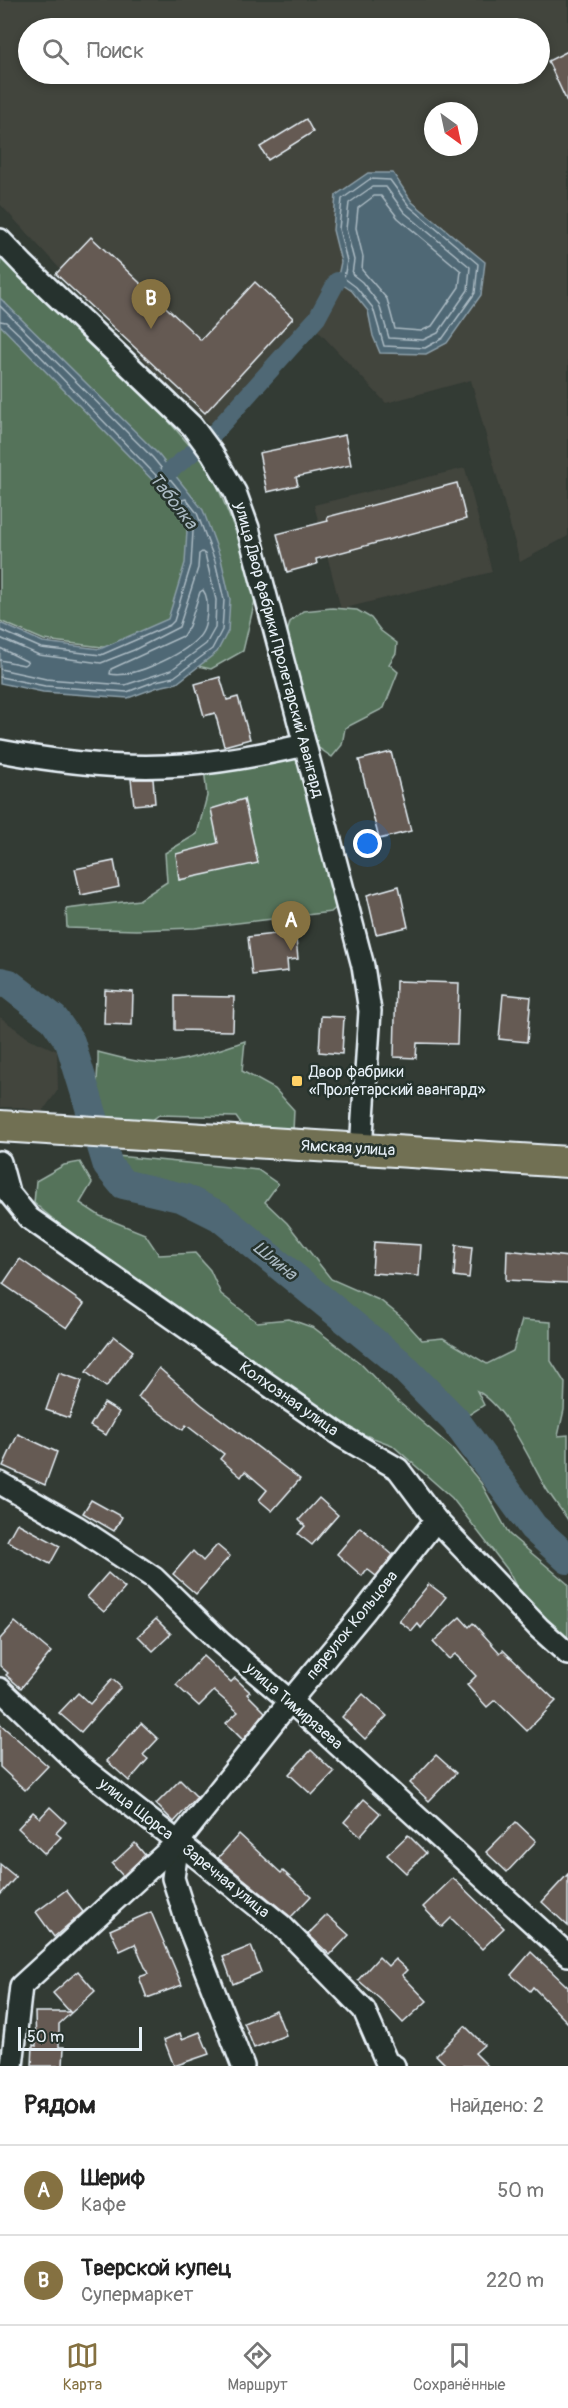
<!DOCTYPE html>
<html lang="ru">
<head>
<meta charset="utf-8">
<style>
  body { margin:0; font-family:Pangolin,sans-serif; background:#f2f2f2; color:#222 }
  .compass { position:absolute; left:424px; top:102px; width:54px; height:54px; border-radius:50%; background:#fff; box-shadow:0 3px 9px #0003; rotate:147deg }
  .scale { position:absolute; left:18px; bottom:15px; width:124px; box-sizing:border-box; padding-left:6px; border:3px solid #e8f1f8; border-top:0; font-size:16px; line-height:21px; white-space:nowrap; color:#e8f1f8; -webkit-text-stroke:4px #26332d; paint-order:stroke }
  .you { position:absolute; left:368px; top:844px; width:21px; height:21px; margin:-15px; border:4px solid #fff; border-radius:50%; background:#1a73e8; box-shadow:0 0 0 9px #1a73e833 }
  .badge { display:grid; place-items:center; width:39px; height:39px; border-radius:50%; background:#857141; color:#fff; font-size:20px; font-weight:700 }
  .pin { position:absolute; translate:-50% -50px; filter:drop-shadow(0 2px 3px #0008) }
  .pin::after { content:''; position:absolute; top:32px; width:21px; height:18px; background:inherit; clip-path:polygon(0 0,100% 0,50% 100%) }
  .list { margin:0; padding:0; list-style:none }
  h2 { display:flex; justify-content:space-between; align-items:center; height:78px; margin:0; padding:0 24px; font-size:26px }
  h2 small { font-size:20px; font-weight:400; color:#767676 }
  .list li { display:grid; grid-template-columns:39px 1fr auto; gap:18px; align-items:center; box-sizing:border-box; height:90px; padding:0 24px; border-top:2px solid #e0e0e0 }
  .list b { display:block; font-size:22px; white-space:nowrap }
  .list p { margin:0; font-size:20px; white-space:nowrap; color:#767676 }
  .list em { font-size:20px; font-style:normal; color:#767676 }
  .icon { flex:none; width:33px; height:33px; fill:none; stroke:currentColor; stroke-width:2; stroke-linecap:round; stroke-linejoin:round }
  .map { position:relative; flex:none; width:568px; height:2066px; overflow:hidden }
  .search { position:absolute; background:#fff; box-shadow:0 3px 9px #0003; left:18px; right:18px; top:18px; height:66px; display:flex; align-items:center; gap:15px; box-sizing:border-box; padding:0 21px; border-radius:33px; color:#767676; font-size:22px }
  .sheet { height:258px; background:#fff }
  nav { display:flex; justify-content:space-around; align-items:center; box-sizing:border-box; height:84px; border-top:2px solid #e0e0e0; background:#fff; font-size:16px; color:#767676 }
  nav a { display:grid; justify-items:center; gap:3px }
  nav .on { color:#857141 }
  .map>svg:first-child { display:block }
  .built { fill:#42443d; fill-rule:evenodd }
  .green { fill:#55735a; stroke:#9eb2a9; stroke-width:1.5 }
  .water { fill:#4f6874; stroke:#8c9fa9; stroke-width:1.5 }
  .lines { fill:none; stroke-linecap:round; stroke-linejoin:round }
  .shore { stroke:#abbac3; stroke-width:1.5 }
  .canal { stroke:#4f6874; stroke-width:18 }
  .river { stroke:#4f6874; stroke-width:30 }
  .building { fill:#655a52; stroke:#e8f1f8; stroke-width:1.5 }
  .minor-casing { stroke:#e8f1f8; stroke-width:26 }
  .highway-casing { stroke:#e8f1f8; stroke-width:34 }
  .minor { stroke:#26332d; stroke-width:21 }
  .highway { stroke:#716f52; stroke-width:30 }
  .poi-dot { fill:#ffd166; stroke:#26332d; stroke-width:2 }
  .labels { text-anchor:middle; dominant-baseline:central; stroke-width:5; stroke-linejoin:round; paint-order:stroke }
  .street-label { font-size:16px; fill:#e8f1f8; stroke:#26332d }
  .poi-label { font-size:16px; fill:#e8f1f8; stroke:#26332d; text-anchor:start }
  .water-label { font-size:18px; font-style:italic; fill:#abbac3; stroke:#26332d }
</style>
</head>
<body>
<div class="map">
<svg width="568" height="2066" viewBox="0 0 568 2066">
  <rect width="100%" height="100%" fill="#333b34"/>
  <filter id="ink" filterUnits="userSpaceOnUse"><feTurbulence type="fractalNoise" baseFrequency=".0167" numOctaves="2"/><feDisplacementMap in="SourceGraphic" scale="12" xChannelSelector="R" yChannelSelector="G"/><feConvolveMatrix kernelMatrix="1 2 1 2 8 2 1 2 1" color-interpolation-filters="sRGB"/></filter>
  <g filter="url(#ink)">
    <g class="built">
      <path d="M0 0H568V536L520 562 471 380 386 403 306 318 210 424 160 377 0 204ZM28 28H540V74H28ZM433 111H469V147H433Z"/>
      <path d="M465 468 492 572 341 609 314 505Z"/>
      <path d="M0 1017 28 1038 57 1051 58 1090 42 1112 18 1107H0Z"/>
    </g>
    <g class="green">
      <path d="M0 258 152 402 211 470 239 540 256 596 243 651 211 669 127 650 44 640 0 621Z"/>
      <path d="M332 608 357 610 371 618 381 631 397 643 396 653 389 664 398 672 384 708 345 728 342 745 332 757 313 744 305 721 302 691 287 633 290 622 303 611Z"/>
      <path d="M296 752 337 907 331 912 195 928 136 930 67 928 66 909 139 900 167 882 165 853 197 834 207 796 204 768Z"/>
      <path d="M245 1041 242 1071 275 1089 294 1110 293 1131H246L236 1117 159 1115 143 1127 106 1122C91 1097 99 1079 98 1052 118 1057 138 1063 158 1063 182 1063 221 1049 245 1041Z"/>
      <path d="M117 1156 258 1170 278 1184 265 1202 287 1223 331 1279 381 1301 401 1317 422 1340 443 1338 487 1364 513 1351 522 1320 551 1322V1361L565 1383 564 1410 558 1436 568 1435V1520C560 1508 551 1497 544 1485 528 1457 506 1406 477 1391L484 1405 467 1416 371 1327 204 1195 126 1179Z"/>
      <path d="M80 1162 92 1183 80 1203 100 1216 145 1234 159 1255 195 1253 210 1270 221 1294 257 1322 289 1319 314 1328 360 1363 393 1397 452 1448 481 1483 509 1534 568 1584V1641L523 1599 507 1569 452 1498 392 1445 333 1423 213 1333 156 1298 96 1255 34 1203 36 1181 64 1165Z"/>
    </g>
    <g class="water">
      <path d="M368 173H393L412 202 485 262 481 295 447 343 426 354 380 353 373 336 368 311 352 291 337 281 341 262 333 230 336 195Z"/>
      <path d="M0 298 158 454 203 510 221 559 230 599 228 631 217 652 177 683 158 687 128 698 43 692 0 683V623L43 642 100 649 168 619 185 563 187 530 176 504 0 325Z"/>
    </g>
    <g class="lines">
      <g class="shore">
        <path d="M370 179 390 180 409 206 478 264 475 293 443 338 425 348 384 346 373 308 356 287 344 278 347 261 339 229 342 199Z"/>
        <path d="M372 187H386L404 212 470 267 468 290 438 333 423 340 389 338 379 304 362 282 352 274 354 260 346 229 349 203Z"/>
        <path d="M374 196H381L398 218 461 271 459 287 432 326 421 331 395 329 387 299 362 270 363 257 356 228 358 208Z"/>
        <path d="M0 306 153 458 180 491 179 495H175L22 337 6 322 0 321"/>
        <path d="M203 590C208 597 207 604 207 612 206 622 205 631 198 638 182 655 132 679 110 674L111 669 183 636 189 626 200 592Z"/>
        <path d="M0 630 41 648 101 655 170 625 174 621 191 565 193 531 182 503V500L186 499 197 513 215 561 224 600 222 630 212 649 174 677 156 681 127 692 45 686 0 677"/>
        <path d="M0 638 39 655 101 663 134 650 179 627 198 568 199 554 202 552 205 554 216 600 215 628 206 644 171 670 125 685 46 679 0 669"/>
        <path d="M0 648 28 662 24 665 0 660"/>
      </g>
      <g class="canal">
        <path d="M213 434 317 318 337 281"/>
        <path d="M171 470 193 452"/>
      </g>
      <path class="river" d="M0 982 9 984 54 1019 70 1042 108 1166 123 1184 183 1198 219 1216 398 1362 455 1420 533 1527 568 1559"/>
    </g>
    <g class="building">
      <path d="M568 51V104L548 61Z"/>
      <path d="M306 119 313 132 268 160 260 147Z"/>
      <path d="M91 237 201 340 255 282 293 318 205 413 56 274Z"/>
      <path d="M345 435 351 465 296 477 298 485 267 492 259 453Z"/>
      <path d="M457 483 466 519 316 559 317 564 287 572 277 534 328 521 327 517Z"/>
      <path d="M220 677 227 700 238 697 250 739 224 746 215 713 204 716 195 684Z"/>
      <path d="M391 752 411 831 379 839 359 760Z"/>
      <path d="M131 779H153L155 803 134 805Z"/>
      <path d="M244 799 258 863 179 880 176 854 218 843 211 809Z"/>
      <path d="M114 861 119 887 81 895 75 869Z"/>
      <path d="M399 886 408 927 376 934 367 895Z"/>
      <path d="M284 933 285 940 296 939 298 959 287 960 288 971 252 975 248 937Z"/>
      <path d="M396 981 459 983 457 1044 417 1043 416 1058 394 1057Z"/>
      <path d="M105 990 133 992 132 1025 104 1024Z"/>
      <path d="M503 994 531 997 527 1042 499 1039Z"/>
      <path d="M175 996 234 997 233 1031 175 1030Z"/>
      <path d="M321 1016 344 1017 342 1054 319 1052Z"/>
      <path d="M374 1242 421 1245 419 1276 372 1273Z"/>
      <path d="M456 1245 472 1247 469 1278 454 1276Z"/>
      <path d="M507 1250 568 1257V1283L506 1280Z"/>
      <path d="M20 1259 84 1304 67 1328 3 1284Z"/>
      <path d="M114 1336 133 1351 106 1387 86 1372Z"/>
      <path d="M159 1368 202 1405 300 1479 272 1511 259 1500 267 1490 245 1471 241 1477 220 1459 224 1454 186 1425 183 1430 138 1397Z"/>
      <path d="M59 1373 82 1381 69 1418 46 1410Z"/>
      <path d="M104 1403 119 1412 106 1435 90 1426Z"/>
      <path d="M18 1434 57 1452 45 1485 3 1466Z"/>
      <path d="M319 1498 338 1515 312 1545 298 1534 305 1526 299 1520Z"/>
      <path d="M91 1500 122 1517 114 1531 83 1513Z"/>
      <path d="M17 1523 60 1546 50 1564 7 1541Z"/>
      <path d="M360 1527 393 1555 376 1576 367 1569 362 1576 337 1554Z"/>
      <path d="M217 1545 230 1556 196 1594 173 1574 193 1551 203 1561Z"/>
      <path d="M108 1573 125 1588 104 1612 87 1597Z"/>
      <path d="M429 1584 446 1597 421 1628 418 1624 412 1631 399 1621Z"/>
      <path d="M460 1617 469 1627 473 1623 500 1653 503 1650 556 1701 527 1731 495 1700 487 1707 467 1685 476 1676 455 1654 449 1659 433 1642Z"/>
      <path d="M156 1619 171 1634 153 1651 138 1636Z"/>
      <path d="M15 1622 51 1652 21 1688 6 1675 8 1673 0 1666V1639Z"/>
      <path d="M203 1656 231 1682 235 1678 250 1692 247 1694 265 1712 243 1740 226 1723 238 1712 214 1691 199 1706 176 1685Z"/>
      <path d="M112 1679 121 1687 81 1732 59 1713 78 1693 90 1704Z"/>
      <path d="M363 1694 387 1716 365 1739 342 1717Z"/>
      <path d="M141 1723 158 1739 143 1755 148 1759 129 1781 107 1761Z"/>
      <path d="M0 1724 48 1766 25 1790 0 1767Z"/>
      <path d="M311 1750 334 1772 312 1795 289 1774Z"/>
      <path d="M436 1755 456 1773 429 1801 410 1783Z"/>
      <path d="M180 1780 197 1797 174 1822 156 1804Z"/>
      <path d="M364 1799 380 1813 360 1836 344 1822Z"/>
      <path d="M50 1807 66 1822 56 1833 61 1837 45 1854 18 1828 33 1812 40 1818Z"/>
      <path d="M516 1822 536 1841 507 1872 486 1852Z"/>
      <path d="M239 1834 281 1873 283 1871 311 1896 291 1917 218 1858Z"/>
      <path d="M408 1835 426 1853 406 1873 387 1855Z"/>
      <path d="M135 1843 145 1855 123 1876 112 1864Z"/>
      <path d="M0 1864 16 1877 0 1895Z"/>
      <path d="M568 1874V1926L542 1902Z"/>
      <path d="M453 1878 504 1928 482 1949 451 1918 442 1927 423 1907Z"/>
      <path d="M66 1890 83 1912 54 1937 36 1912Z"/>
      <path d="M151 1912 182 1985 147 1998 139 1977 148 1974 135 1944 120 1951 110 1930Z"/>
      <path d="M327 1915 349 1935 330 1955 308 1934Z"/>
      <path d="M251 1946 261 1972 233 1984 223 1957Z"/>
      <path d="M531 1952 568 1987V2023L533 1987 530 1991 511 1975Z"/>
      <path d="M379 1957 388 1966 395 1959 407 1970 402 1975 427 2001 403 2023 380 1999 358 1980Z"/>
      <path d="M78 1971 95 1991 59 2024V2047H64L63 2066H32L33 2045 36 2046 35 2012H70L53 1993Z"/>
      <path d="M276 2010 286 2035 254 2048 244 2023Z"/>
      <path d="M465 2026 484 2045 475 2053 488 2066H447L436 2055Z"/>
      <path d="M200 2032 209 2054 174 2066 164 2040 180 2033 182 2039Z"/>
    </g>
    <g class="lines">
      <defs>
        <g id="minor">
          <path d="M0 240 23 264 192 426 212 453 235 492 248 528 363 966 370 1011 361 1149"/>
          <path d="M0 751C59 762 122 770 183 765 223 762 265 754 305 745"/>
          <path d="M0 1162 8 1192 29 1218 343 1437 398 1469 436 1520 539 1628 568 1654"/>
          <path d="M0 1483 77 1527 154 1578 221 1643 290 1701 568 1955"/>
          <path d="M0 1689 78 1764 178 1842 173 1878 188 1925 243 2066"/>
          <path d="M178 1842 282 1926 364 2010 387 2063 394 2066"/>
          <path d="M12 2066 21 1986 178 1842 290 1701 364 1612 436 1520"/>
        </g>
        <path id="highway" d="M0 1126 568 1162"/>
      </defs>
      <use href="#minor" class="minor-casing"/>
      <use href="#highway" class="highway-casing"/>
      <use href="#minor" class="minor"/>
      <use href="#highway" class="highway"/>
    </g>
  </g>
  <rect class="poi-dot" x="291" y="1075" width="12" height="12" rx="3"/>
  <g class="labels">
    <g class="street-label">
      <text transform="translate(279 650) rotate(75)">улица Двор фабрики Пролетарский Авангард</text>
      <text transform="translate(348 1148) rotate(3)">Ямская улица</text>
      <text transform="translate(289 1399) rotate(35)">Колхозная улица</text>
      <text transform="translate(352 1625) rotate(-51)">переулок Кольцова</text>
      <text transform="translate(294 1706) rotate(41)">улица Тимирязева</text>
      <text transform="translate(136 1809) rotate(38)">улица Щорса</text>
      <text transform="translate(226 1881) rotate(39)">Заречная улица</text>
    </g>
    <g class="poi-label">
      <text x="309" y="1072">Двор фабрики<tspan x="309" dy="18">«Пролетарский авангард»</tspan></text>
    </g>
    <g class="water-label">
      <text transform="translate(173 501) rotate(52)">Таболка</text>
      <text transform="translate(275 1261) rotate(39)">Шлина</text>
    </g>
  </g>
</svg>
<svg class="compass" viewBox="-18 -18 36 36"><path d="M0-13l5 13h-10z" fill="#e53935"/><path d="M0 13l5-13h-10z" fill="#767676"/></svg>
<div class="scale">50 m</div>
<div class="you"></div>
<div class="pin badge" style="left:291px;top:951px">A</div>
<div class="pin badge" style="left:151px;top:329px">B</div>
<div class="search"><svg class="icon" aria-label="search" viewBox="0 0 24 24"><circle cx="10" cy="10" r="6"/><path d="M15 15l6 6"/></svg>Поиск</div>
</div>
<section class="sheet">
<h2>Рядом<small>Найдено: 2</small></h2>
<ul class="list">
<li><span class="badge">A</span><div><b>Шериф</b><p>Кафе</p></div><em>50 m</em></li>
<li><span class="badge">B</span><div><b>Тверской купец</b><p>Супермаркет</p></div><em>220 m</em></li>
</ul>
</section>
<nav>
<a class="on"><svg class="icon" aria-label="map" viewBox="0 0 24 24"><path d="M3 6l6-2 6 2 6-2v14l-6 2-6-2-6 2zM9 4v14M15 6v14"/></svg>Карта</a>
<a><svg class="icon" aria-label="directions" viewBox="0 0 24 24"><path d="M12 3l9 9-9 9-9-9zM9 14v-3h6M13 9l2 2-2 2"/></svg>Маршрут</a>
<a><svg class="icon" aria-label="saved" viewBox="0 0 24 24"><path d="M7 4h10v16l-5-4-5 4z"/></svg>Сохранённые</a>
</nav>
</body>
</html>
